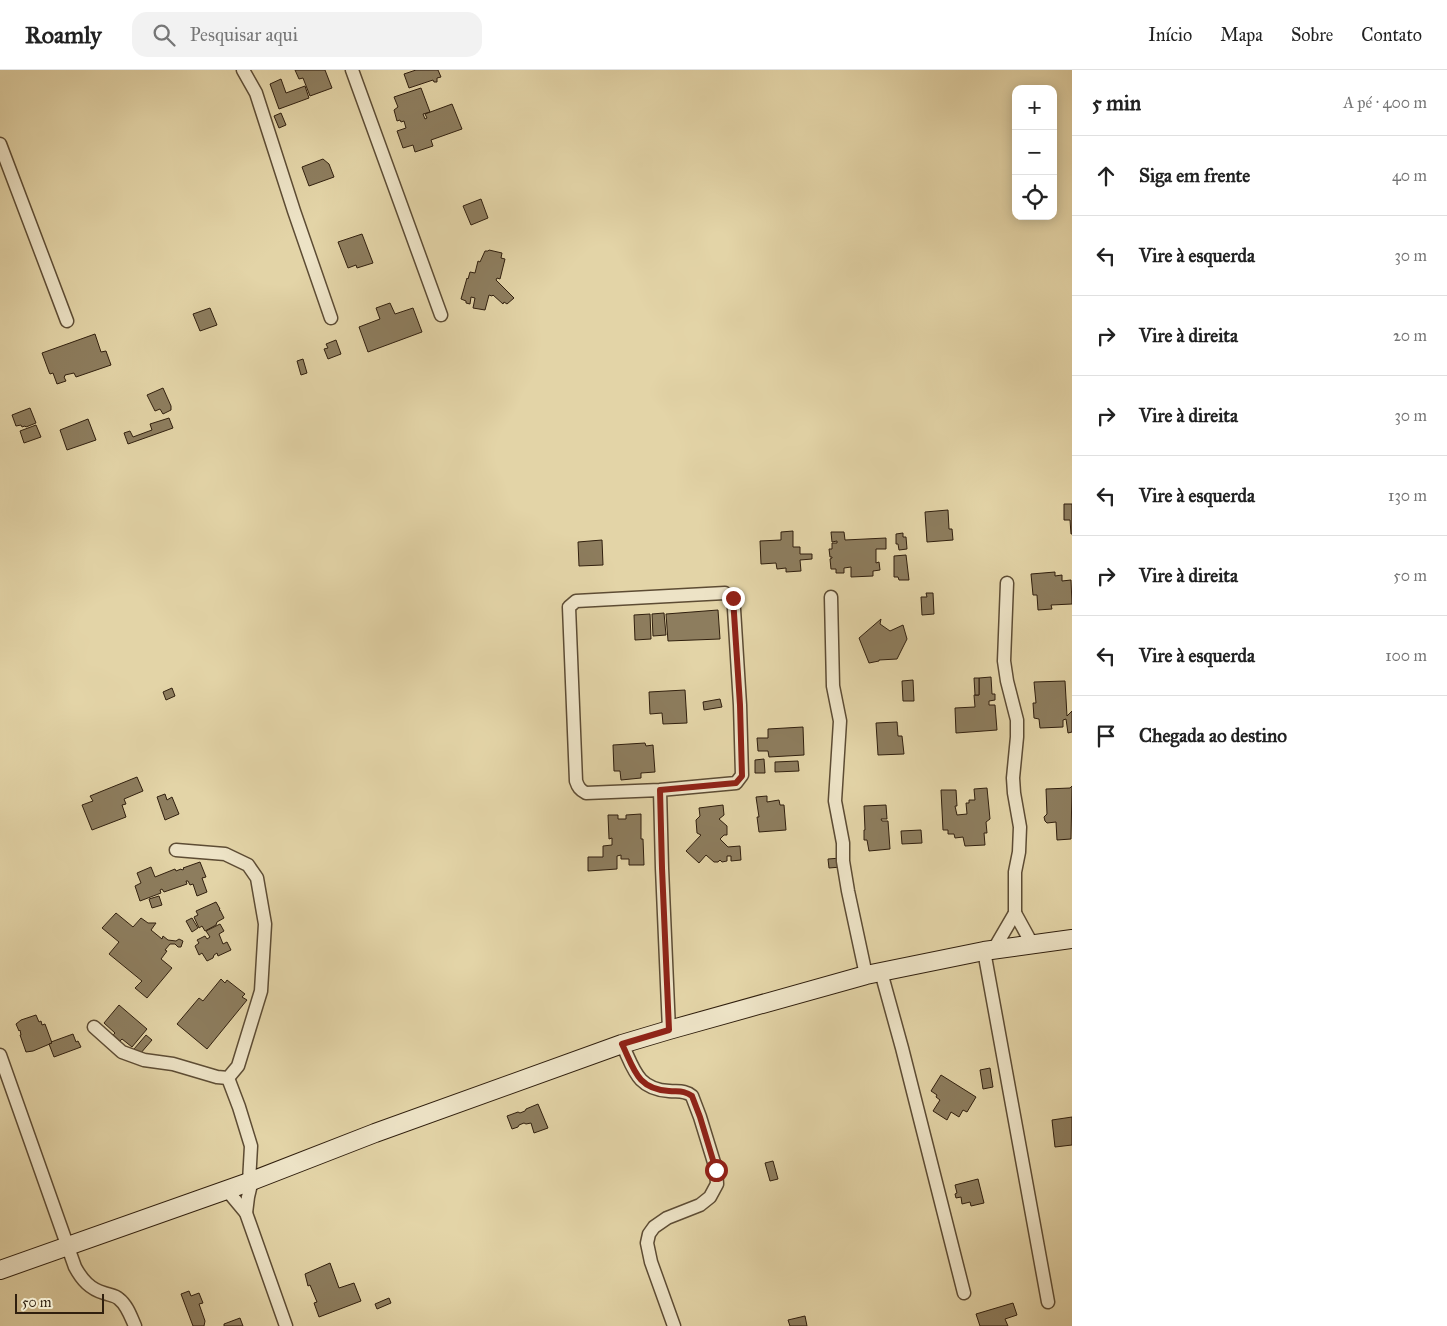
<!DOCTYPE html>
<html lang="pt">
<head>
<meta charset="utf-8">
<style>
  body { margin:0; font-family:"IM FELL Great Primer",serif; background:#f2f2f2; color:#222 }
  .controls { position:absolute; right:15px; top:15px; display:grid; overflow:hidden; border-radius:10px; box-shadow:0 2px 12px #0003 }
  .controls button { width:45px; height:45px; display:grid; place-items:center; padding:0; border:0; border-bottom:1px solid #e0e0e0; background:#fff; color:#222; font:25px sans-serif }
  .scale { position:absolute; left:15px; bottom:12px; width:89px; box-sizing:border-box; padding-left:5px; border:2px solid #301f0e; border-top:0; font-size:14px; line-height:18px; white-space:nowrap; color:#301f0e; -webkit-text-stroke:4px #ede3c6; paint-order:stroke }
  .stop { position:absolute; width:15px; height:15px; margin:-11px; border:4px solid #8f2418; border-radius:50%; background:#fff }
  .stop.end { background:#8f2418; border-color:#fff; box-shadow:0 1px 5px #0008 }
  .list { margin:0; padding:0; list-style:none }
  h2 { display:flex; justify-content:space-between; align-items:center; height:65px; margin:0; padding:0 20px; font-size:21px }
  h2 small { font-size:16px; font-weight:400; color:#767676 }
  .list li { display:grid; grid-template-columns:32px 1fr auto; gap:15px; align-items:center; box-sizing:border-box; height:80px; padding:0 20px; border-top:1px solid #e0e0e0 }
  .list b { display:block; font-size:19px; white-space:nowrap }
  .list em { font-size:16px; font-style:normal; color:#767676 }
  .icon { flex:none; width:28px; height:28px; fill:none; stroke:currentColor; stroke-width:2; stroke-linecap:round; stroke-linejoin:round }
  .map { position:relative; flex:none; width:1072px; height:1256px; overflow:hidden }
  header { display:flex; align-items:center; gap:30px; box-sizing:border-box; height:70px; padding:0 25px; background:#fff; border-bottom:1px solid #e0e0e0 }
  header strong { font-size:24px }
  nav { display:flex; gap:28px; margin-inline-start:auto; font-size:18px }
  .search { width:350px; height:45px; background:#f2f2f2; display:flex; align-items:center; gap:12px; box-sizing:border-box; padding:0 18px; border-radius:15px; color:#767676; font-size:19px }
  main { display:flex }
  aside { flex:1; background:#fff }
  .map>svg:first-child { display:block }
  .building { fill:#8d7d5e; stroke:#301f0e }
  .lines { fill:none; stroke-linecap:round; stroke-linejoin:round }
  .street-casing { stroke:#5d4c34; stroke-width:15 }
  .secondary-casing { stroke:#301f0e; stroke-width:20 }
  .street { stroke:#ede3c6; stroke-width:12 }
  .secondary { stroke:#ede3c6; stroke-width:18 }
  .route { stroke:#8f2418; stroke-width:6 }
</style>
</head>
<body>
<header>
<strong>Roamly</strong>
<div class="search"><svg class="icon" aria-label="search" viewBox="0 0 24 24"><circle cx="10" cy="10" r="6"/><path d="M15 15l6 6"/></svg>Pesquisar aqui</div>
<nav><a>Início</a><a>Mapa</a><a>Sobre</a><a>Contato</a></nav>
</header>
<main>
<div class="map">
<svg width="1072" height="1256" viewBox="0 0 1072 1256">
  <rect width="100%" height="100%" fill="#e3d4a7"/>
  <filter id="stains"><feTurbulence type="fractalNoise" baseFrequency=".004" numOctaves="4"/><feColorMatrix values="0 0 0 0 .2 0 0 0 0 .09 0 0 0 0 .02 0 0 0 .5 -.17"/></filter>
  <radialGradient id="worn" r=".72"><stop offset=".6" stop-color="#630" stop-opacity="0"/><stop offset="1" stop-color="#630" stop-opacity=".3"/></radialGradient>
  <g class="building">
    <path d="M295 0H325L332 18 310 26 303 8 299 9Z"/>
    <path d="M416 0H438L441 7 437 8V12H434L433 10 409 18 404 4Z"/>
    <path d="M281 9 286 23 305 16 309 28 279 39 270 14Z"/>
    <path d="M421 18 430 42 423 44 425 49 427 48 425 44 452 34 462 59 431 70 433 76 415 82 413 75 403 78 397 61 406 58 404 51 401 52 400 50 397 51 394 40 398 37 394 27Z"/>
    <path d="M281 43 286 55 279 58 274 46Z"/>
    <path d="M323 89 329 94 334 107 309 116 302 97Z"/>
    <path d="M481 129 488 148 471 155 463 136Z"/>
    <path d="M362 164 373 193 357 198 356 195 348 198 338 172Z"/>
    <path d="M489 180 502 183 501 188 505 189 500 209 497 208 496 210 514 228 507 234 504 232 503 234 493 225 492 226 489 225 485 240 473 238 475 228 471 227 470 234 466 233V231L461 229 467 208 468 209 470 202 475 203 478 191 480 192 485 181H488Z"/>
    <path d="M390 233 395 244 413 238 422 262 368 282 359 257 380 249 376 238Z"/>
    <path d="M210 238 217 255 200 261 193 244Z"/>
    <path d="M95 264 101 282 106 281 111 295 76 307 74 303 65 305V306L64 307 66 311 57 314 53 303 50 304 49 302 42 283Z"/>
    <path d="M336 270 341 284 328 289 324 279 328 278 326 274Z"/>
    <path d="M303 289 307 303 301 305 297 291Z"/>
    <path d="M163 318 171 336V340L163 344 160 339 155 341 147 325Z"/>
    <path d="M30 338 36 353 26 357 25 356 22 357 21 355 16 356 12 345Z"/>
    <path d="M169 348 173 358 128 374 124 363 130 361 133 367 152 360 150 354Z"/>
    <path d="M88 349 96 370 67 380 60 360Z"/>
    <path d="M36 355 41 367 24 373 20 361Z"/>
    <path d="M1064 434H1072V464H1071L1070 450H1064Z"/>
    <path d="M948 440 949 459H952L953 470 927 472 925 442Z"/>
    <path d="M793 461V477H800V484H812V489L800 490 801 501 786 502V498L777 499 776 493 761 494 760 471 781 470V462Z"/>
    <path d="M831 462H844L845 470 886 468V479H876V493L879 492 880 500 873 501V506L851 507V497L844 498V503H836V499H831L830 489 832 488V487H830L829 479H832V473H837V471L832 472Z"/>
    <path d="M903 463V467H906L907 479 899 480 898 474H896V464Z"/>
    <path d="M602 470 603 495 579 496 578 472Z"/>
    <path d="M906 485 909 510H899L898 507H894V486Z"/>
    <path d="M1055 502V506L1062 505V511L1071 510 1072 534 1051 535 1052 539 1038 540 1037 525H1033L1031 504Z"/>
    <path d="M926 523H933L934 544 922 545 921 527H927Z"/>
    <path d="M718 540 720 569 668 571 666 544Z"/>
    <path d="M664 543 666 565 653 566 652 544Z"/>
    <path d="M650 544 651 569 635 570 634 545Z"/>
    <path d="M881 549 880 554 890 561 903 555 907 569 897 589 879 590V591L869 593 859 568Z"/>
    <path d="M991 607 992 624H995V630L989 631V635H995L997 660 956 663 955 638 975 637 974 625H979V608Z"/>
    <path d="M974 608H979V625H975Z"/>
    <path d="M913 610 914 631H903L902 611Z"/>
    <path d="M1065 611 1067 646 1072 641V662L1068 663 1066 649 1063 650V657L1040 658 1039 649 1034 648 1033 633H1036L1034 612Z"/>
    <path d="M172 618 175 626 166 630 163 622Z"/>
    <path d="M685 620 687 653 663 654 662 643 650 644 649 622Z"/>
    <path d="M720 629 722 637 704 640 703 632Z"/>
    <path d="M897 652 898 666H902L904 684 878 685 876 653Z"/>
    <path d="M803 657 804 685 769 687 768 681H758L757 668H768V659Z"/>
    <path d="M645 673 646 676 653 675 655 702 641 703V708L621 710 620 701H614L613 675Z"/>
    <path d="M764 689 765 703H755V690Z"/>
    <path d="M798 691 799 701 775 702V692Z"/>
    <path d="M137 707 143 721 124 729 126 734 122 735 126 747 92 760 82 735 93 731 90 726Z"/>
    <path d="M1072 716 1071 769 1057 770 1056 752 1047 753 1045 751 1044 747 1047 744 1046 719 1070 718Z"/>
    <path d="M987 718 990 749 986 752 987 763H984L985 775 965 776 963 767 955 768 954 764H948V760H943L941 720H956L957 736H955L957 745 967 744 966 733H969V730H975L974 719Z"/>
    <path d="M165 724 167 730 172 727 179 744 165 750 157 727Z"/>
    <path d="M767 726V732L779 730 780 735H784L786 760 759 762 757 747H759L756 727Z"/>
    <path d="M723 735 724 745 719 749 727 756V765H724L720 769 728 777 740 776 741 790 731 791V786H727V791L722 792 720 790 718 792H714L706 785 699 793 686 781 701 765 697 763 696 750 700 746 699 738Z"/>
    <path d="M886 735 887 749H881L882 751H888L890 779 869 781 867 770H864V760H865L864 736Z"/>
    <path d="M641 744V769H643L644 795H629V789H621V785L617 786V799L588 801V787H603V776L612 775V768L609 769 608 745H618V749H626V745Z"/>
    <path d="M921 760 922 773 902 774 901 761Z"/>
    <path d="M841 788V797L829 798 828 789Z"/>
    <path d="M200 792 206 807 202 808 207 822 197 826 193 814 190 815 188 811H186L187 814 164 822 162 819 160 820 161 823 140 831 135 816 141 813 137 803 151 797 155 807 175 799 176 801 181 799 182 800 184 799 183 798Z"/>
    <path d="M159 826 162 835 152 838 149 829Z"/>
    <path d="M216 832 220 839 219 840H220L224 848 217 852 216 855 205 861 202 856 199 858 194 847 198 845 196 841Z"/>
    <path d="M116 843 133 857 141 848 148 853H156L151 860 162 869 163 866 168 870 176 871 179 869 183 871 181 877H178L175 874H170L165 880 167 881 161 889 172 898 147 928 135 918 142 911 109 884 119 872 102 858Z"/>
    <path d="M192 848 198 858 192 862 186 851Z"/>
    <path d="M220 854 224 861 219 864 223 874 227 872 231 880 218 886 217 883 214 885 213 888 207 891 202 883 199 885 195 876 199 873 197 870 205 866 207 869 210 867 206 861Z"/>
    <path d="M221 909 225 913 227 910 245 924 242 927 247 930 207 979 177 954 199 928 203 931Z"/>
    <path d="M119 935 147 959 132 977 122 969 120 971 113 965 115 963 104 953Z"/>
    <path d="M36 945 39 952 41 951 42 955 45 954 52 973 33 981 26 982 20 965H21L20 960 19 961 16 954 21 950Z"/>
    <path d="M73 964 76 972 78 971 81 977 54 987 49 974 52 973 51 972Z"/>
    <path d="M146 965 152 970 140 984 134 979Z"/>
    <path d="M990 998 993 1017 983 1019 980 1000Z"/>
    <path d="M941 1005 976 1027 967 1042 963 1040 959 1047 951 1042 947 1050 933 1041 940 1030 936 1027 937 1025 931 1021Z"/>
    <path d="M538 1034 548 1058 534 1063 531 1053 526 1054 524 1053 519 1055 518 1057 512 1059 507 1046 518 1042 520 1043 525 1041 526 1039Z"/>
    <path d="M1072 1047V1075L1055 1077 1052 1050Z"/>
    <path d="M773 1091 778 1109 770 1111 765 1093Z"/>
    <path d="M978 1109 984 1133 971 1136 970 1132 962 1134 961 1127 956 1128 955 1124 957 1123 955 1115Z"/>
    <path d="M330 1193 339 1218 354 1213 361 1231 319 1247 314 1233 317 1232 310 1215 308 1216 305 1204Z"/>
    <path d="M189 1221 191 1226 199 1223 203 1233 199 1234 205 1251 204 1256H193L181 1224Z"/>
    <path d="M389 1228 391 1233 377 1239 375 1234Z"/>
    <path d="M1013 1233 1017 1245 1005 1249 1008 1256H980L976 1244Z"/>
    <path d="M805 1246 807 1256H790L788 1250Z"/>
    <path d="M240 1248 243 1256H224V1254Z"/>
  </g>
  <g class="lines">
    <defs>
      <g id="street">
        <path d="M243 0 256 23 294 141 331 248"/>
        <path d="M352 0 441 245"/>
        <path d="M0 74 67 251"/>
        <path d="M831 527 833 616 840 651 835 731 843 773V791L848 821 866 905"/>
        <path d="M660 720 736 713 742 705 740 635 734 539 733 528 725 523 576 531 569 537 576 711C578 717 580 720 586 723L660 720 662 798 669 960"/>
        <path d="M1015 843 1032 874"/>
        <path d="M994 879 1015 843V802L1019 782 1020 757 1014 723 1013 708 1017 667V650L1007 611 1004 591 1007 513"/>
        <path d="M984 881 1048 1232"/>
        <path d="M881 902 902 978 964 1223"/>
        <path d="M94 957 122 982 144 990 173 994 217 1007 228 1008 238 996 261 921 265 854 257 808 248 795 225 784 176 780"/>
        <path d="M622 974C634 999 637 1019 669 1021 678 1022 685 1020 692 1026L700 1047 716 1099 717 1114 710 1127 700 1135 667 1148 654 1157 649 1164 647 1173 651 1192 674 1256"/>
        <path d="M0 985 75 1197C82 1210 90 1219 104 1223 109 1225 115 1225 119 1229 127 1235 131 1247 135 1256"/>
        <path d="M228 1008 239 1037 251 1076 249 1112"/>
        <path d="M226 1119 246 1143 286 1256"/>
        <path d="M246 1143 248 1127 252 1110"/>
      </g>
      <path id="secondary" d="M0 1200 249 1112 375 1063 622 974 669 960 866 905 984 881 1072 869"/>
    </defs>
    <use href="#street" class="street-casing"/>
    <use href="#secondary" class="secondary-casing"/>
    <use href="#street" class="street"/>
    <use href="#secondary" class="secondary"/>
  </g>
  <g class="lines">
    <path class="route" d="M716 1100 700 1047 692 1026C684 1020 678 1022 669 1021 637 1019 634 999 622 974L669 960 662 798 660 720 736 713 742 706 740 635 733 528"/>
  </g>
  <rect width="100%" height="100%" filter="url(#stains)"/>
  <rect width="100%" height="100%" fill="url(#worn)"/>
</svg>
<div class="controls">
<button>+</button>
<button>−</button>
<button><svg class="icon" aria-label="locate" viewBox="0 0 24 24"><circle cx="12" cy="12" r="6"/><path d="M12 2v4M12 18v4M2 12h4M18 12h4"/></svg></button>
</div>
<div class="scale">50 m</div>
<div class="stop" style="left:716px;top:1100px"></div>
<div class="stop end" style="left:733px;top:528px"></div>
</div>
<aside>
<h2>5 min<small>A pé · 400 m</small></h2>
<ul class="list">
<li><svg class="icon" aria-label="ahead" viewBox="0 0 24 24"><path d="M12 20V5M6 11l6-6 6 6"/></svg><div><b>Siga em frente</b></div><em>40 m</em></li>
<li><svg class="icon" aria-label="left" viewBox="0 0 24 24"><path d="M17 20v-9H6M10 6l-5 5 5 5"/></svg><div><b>Vire à esquerda</b></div><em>30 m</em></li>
<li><svg class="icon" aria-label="right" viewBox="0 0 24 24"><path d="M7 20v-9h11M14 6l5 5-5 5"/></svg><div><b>Vire à direita</b></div><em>20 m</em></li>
<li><svg class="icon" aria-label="right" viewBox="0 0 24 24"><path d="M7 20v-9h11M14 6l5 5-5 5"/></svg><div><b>Vire à direita</b></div><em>30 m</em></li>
<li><svg class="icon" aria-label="left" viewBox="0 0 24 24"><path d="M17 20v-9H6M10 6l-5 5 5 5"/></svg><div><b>Vire à esquerda</b></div><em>130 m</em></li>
<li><svg class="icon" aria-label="right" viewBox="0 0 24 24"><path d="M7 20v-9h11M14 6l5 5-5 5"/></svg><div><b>Vire à direita</b></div><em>50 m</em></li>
<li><svg class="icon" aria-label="left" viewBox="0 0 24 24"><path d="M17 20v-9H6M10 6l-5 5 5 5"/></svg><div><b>Vire à esquerda</b></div><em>100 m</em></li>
<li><svg class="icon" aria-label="arrive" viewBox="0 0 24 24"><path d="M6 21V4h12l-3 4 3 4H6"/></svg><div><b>Chegada ao destino</b></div></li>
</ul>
</aside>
</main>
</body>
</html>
